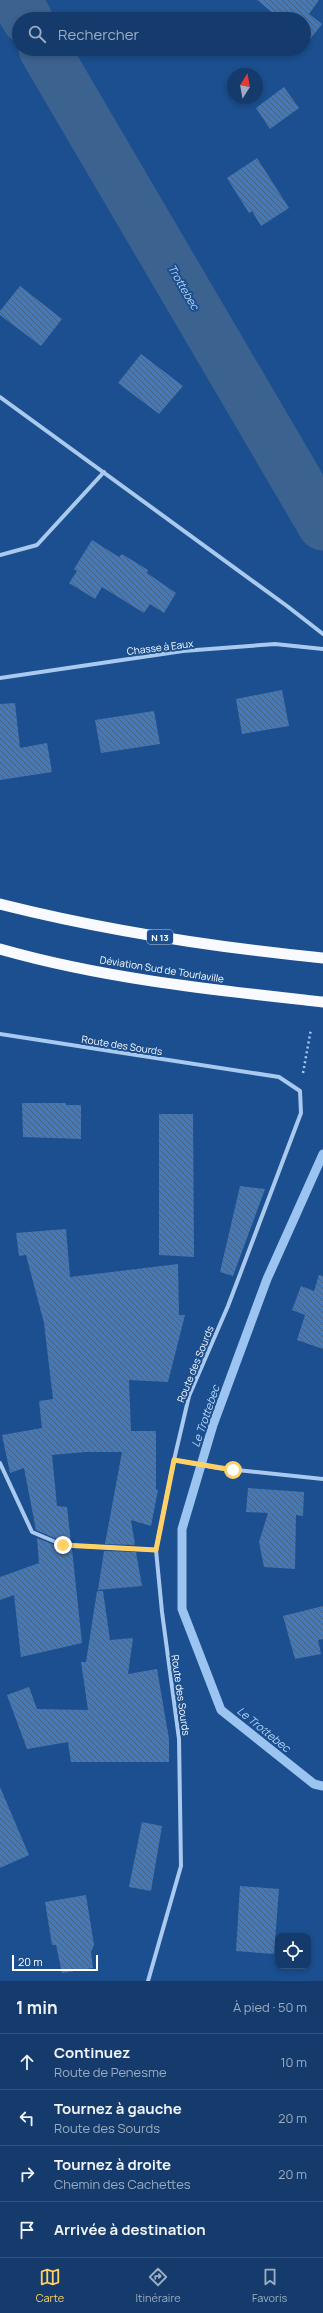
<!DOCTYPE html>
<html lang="fr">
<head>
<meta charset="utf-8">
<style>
  body { margin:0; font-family:Manrope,sans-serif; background:#214673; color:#f1f3f6 }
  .controls { position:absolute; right:12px; bottom:12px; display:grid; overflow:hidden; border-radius:8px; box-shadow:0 2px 6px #0003 }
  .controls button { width:36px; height:36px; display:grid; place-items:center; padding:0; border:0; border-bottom:1px solid #33557e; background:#143b6b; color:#f1f3f6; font:20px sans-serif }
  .compass { position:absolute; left:227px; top:68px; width:36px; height:36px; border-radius:50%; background:#143b6b; box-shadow:0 2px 6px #0003; rotate:11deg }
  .scale { position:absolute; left:12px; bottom:10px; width:86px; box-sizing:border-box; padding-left:4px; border:2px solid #fff; border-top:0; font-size:11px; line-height:14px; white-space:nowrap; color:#fff; -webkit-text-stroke:3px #1b4f8f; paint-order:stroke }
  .stop { position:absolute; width:12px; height:12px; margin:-9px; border:3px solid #ffd166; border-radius:50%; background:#fff }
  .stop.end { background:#ffd166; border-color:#fff; box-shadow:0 1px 4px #0008 }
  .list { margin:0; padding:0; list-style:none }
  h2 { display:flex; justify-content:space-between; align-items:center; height:52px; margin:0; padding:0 16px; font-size:17px }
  h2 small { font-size:13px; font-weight:400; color:#9dadc1 }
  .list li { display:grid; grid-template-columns:26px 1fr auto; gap:12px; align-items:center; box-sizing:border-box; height:56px; padding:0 16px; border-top:1px solid #33557e }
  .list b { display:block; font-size:15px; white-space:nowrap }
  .list p { margin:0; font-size:13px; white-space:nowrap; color:#9dadc1 }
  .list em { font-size:13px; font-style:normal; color:#9dadc1 }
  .icon { flex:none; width:22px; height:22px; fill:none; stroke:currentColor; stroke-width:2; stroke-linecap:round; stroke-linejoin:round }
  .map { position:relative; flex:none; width:323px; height:1981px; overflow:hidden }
  .search { position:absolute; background:#143b6b; box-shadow:0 2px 6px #0003; left:12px; right:12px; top:12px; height:44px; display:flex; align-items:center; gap:10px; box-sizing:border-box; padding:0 14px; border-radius:22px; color:#9dadc1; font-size:15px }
  .sheet { height:276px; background:#143b6b }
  nav { display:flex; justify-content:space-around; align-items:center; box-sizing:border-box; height:56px; border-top:1px solid #33557e; background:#143b6b; font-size:11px; color:#9dadc1 }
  nav a { display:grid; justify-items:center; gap:2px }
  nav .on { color:#ffd166 }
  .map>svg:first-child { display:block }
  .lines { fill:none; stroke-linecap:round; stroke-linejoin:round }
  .stream { stroke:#9cc4f0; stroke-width:9 }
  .river { stroke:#3c6290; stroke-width:51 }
  .building { fill:url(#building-back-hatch) }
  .path { stroke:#a9c9ee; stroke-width:2.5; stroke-dasharray:2 3; stroke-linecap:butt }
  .minor { stroke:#a9c9ee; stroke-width:4 }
  .trunk { stroke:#f8faff; stroke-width:11 }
  .route { stroke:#ffd166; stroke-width:5 }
  .labels { text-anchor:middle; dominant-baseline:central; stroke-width:4; stroke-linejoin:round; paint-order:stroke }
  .shield { fill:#1b4f8f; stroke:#bbcadd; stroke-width:1 }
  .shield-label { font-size:9px; font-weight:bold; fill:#fff }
  .street-label { font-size:10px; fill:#fff; stroke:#1b4f8f }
  .water-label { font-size:11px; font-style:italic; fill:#b5d3f5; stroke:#1b4f8f }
</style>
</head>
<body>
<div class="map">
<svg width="323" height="1981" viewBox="0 0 323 1981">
  <defs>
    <pattern id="building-back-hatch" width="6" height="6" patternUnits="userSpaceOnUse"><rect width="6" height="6" fill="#4478b7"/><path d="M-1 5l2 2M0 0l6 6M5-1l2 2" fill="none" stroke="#486282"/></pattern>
  </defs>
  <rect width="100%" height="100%" fill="#1b4f8f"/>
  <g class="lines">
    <path class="stream" d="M323 1154 267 1279 213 1425 182 1529V1609L221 1710 314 1784 323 1786"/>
    <g class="river">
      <path d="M16 0 27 19"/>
      <path d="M44 49 323 525"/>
    </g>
  </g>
  <g class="building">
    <path d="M257 0H319L309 14 322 24 308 42 304 38V19H280Z"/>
    <path d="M284 87 299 108 270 129 256 108Z"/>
    <path d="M257 158 289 208 261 226 252 211 249 213 227 178Z"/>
    <path d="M20 286 62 319 41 346 0 315V311Z"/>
    <path d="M141 354 183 386 159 414 118 383Z"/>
    <path d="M92 540 119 557 122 554 148 570 147 573 176 593 164 613 150 604 144 613 102 587 95 599 69 583 77 571 74 569Z"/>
    <path d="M282 690 289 726 242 734 236 699Z"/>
    <path d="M15 703 20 748 47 743 52 772 0 780V704Z"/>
    <path d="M154 711 160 744 101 753 95 720Z"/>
    <path d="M22 1103H66V1105H81V1139L23 1137Z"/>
    <path d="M159 1114H193L194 1257 159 1255Z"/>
    <path d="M240 1186 265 1189 233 1276 220 1272Z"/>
    <path d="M66 1229 70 1277 178 1264 179 1315H185L168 1382 129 1380 131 1431H156V1490H158L151 1526 131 1520 135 1545 105 1544 122 1452H85L52 1455 57 1506 67 1507 71 1542H64L36 1530 24 1468 10 1473 2 1435 42 1428 39 1401 53 1399 44 1323 26 1255 19 1256 16 1233Z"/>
    <path d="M319 1275 323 1276V1349L297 1340 305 1315 292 1310 301 1286 314 1291Z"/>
    <path d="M248 1488 304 1492 303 1516 296 1515 295 1569 264 1567 259 1542 268 1513 246 1512Z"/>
    <path d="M37 1538 62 1548 72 1549 82 1643 21 1657 14 1595 0 1600V1577L39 1563Z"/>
    <path d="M104 1551 136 1552 142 1586 98 1590Z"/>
    <path d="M97 1591H103L110 1640 133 1638 128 1674 157 1669 169 1739V1762H71L68 1742 27 1749 7 1695 29 1687 37 1709 88 1710 81 1662H86Z"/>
    <path d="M323 1606V1639L318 1640 321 1654 295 1659 283 1616Z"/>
    <path d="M0 1787 29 1855 0 1868Z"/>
    <path d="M142 1822 162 1826 151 1891 129 1887Z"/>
    <path d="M240 1886 279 1889 274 1954 236 1951Z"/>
    <path d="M86 1895 94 1945 91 1952 93 1968 62 1973 56 1945H52L45 1902Z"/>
  </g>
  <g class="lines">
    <path class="path" d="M303 1073 311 1029"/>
    <g class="minor">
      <path d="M0 397 287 606 323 634"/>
      <path d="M0 555 37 545 104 472"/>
      <path d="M0 678 183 651 275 644 323 649"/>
      <path d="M0 1034 279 1077 300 1091 301 1113 228 1306 189 1396 174 1460 156 1550 162 1612 179 1739 181 1866 148 1981"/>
      <path d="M174 1460 218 1468 323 1479"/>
      <path d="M0 1463 32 1532 63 1545 156 1550"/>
    </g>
    <g class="trunk">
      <path d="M0 904C107 931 213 947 323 958"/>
      <path d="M0 949C105 979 215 990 323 1002"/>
    </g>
  </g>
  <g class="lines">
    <path class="route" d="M63 1545 156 1550 174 1460 233 1470"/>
  </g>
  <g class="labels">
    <rect class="shield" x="147" y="930" width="26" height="14" rx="3"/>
    <g class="shield-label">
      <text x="160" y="937">N 13</text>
    </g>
    <g class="street-label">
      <text transform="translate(160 647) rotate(-7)">Chasse à Eaux</text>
      <text transform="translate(162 969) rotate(9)">Déviation Sud de Tourlaville</text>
      <text transform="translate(122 1045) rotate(9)">Route des Sourds</text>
      <text transform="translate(195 1364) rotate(-68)">Route des Sourds</text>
      <text transform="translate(181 1695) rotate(82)">Route des Sourds</text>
    </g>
    <g class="water-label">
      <text transform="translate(184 287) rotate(60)">Trottebec</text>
      <text transform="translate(205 1416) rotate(-71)">Le Trottebec</text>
      <text transform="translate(264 1729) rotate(39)">Le Trottebec</text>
    </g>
  </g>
</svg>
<div class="controls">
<button><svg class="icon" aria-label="locate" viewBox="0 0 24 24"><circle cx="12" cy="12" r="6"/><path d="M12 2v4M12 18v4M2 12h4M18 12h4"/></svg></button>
</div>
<svg class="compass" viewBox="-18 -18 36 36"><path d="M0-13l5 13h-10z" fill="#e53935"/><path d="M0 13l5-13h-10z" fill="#9dadc1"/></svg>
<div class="scale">20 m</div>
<div class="stop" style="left:233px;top:1470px"></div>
<div class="stop end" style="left:63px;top:1545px"></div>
<div class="search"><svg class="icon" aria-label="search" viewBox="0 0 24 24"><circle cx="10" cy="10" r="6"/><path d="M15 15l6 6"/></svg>Rechercher</div>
</div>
<section class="sheet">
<h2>1 min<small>À pied · 50 m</small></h2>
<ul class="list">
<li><svg class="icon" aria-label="ahead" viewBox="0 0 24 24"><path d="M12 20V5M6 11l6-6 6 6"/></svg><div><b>Continuez</b><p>Route de Penesme</p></div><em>10 m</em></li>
<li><svg class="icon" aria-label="left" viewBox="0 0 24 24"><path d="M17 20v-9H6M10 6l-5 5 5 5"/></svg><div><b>Tournez à gauche</b><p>Route des Sourds</p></div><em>20 m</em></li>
<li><svg class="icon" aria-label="right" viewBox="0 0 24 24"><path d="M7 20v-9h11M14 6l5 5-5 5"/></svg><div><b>Tournez à droite</b><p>Chemin des Cachettes</p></div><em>20 m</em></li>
<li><svg class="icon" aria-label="arrive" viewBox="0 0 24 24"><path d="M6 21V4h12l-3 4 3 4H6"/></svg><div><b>Arrivée à destination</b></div></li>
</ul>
</section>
<nav>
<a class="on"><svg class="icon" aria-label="map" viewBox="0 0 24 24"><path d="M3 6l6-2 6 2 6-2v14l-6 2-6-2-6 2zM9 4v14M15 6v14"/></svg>Carte</a>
<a><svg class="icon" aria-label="directions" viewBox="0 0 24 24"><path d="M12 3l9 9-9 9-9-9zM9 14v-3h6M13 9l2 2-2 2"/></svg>Itinéraire</a>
<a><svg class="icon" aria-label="saved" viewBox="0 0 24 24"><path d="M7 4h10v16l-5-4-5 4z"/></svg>Favoris</a>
</nav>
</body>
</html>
